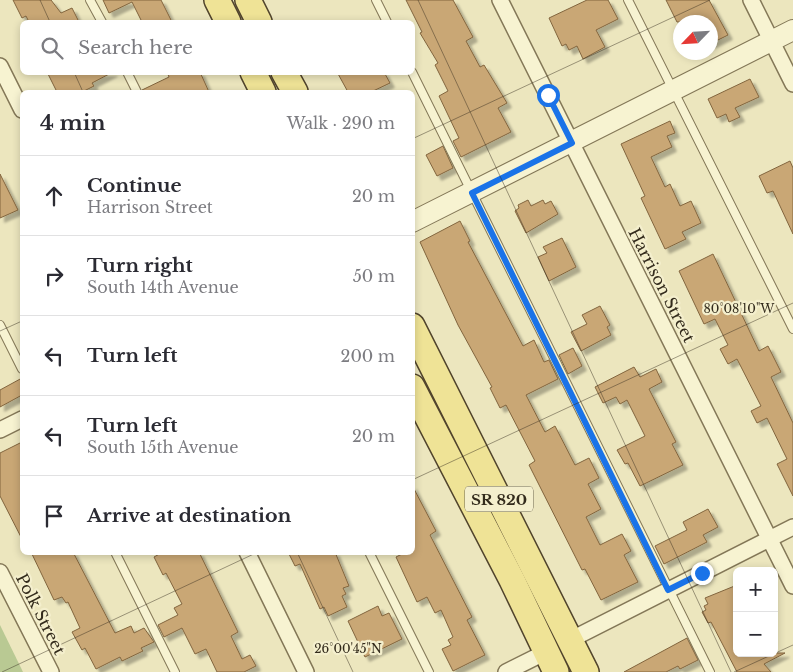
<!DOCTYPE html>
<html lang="en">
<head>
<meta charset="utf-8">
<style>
  body { margin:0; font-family:"Libre Baskerville",serif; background:#f7f7f7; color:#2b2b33 }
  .controls { position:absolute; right:15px; bottom:15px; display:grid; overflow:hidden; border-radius:8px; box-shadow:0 2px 8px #0003 }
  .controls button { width:45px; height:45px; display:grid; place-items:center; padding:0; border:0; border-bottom:1px solid #e1e1e2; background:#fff; color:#2b2b33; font:25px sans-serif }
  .compass { position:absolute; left:673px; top:15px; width:45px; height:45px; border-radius:50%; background:#fff; box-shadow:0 2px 8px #0003; rotate:245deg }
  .stop { position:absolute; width:15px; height:15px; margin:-11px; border:4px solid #1a73e8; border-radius:50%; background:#fff }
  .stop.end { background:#1a73e8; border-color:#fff; box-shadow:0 1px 5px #0008 }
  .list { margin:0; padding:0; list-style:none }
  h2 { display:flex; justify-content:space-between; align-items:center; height:65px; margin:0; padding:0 20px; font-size:21px }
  h2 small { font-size:16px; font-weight:400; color:#7c7c81 }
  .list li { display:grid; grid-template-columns:32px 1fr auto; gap:15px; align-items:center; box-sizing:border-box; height:80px; padding:0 20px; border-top:1px solid #e1e1e2 }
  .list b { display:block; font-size:19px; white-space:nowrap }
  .list p { margin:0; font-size:16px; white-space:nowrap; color:#7c7c81 }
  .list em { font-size:16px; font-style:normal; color:#7c7c81 }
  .icon { flex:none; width:28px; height:28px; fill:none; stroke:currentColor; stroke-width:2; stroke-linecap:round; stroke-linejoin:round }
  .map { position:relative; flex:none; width:793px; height:672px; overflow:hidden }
  .search { position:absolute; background:#fff; box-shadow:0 2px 8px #0003; left:20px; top:20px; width:395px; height:55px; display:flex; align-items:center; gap:12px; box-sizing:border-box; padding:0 18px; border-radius:8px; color:#7c7c81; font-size:19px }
  .panel { position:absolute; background:#fff; box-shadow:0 2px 8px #0003; left:20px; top:90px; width:395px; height:465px; border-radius:8px }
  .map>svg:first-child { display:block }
  .green { fill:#b9c993 }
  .building { fill:#c9a775; stroke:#82653e; filter:url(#shadow) }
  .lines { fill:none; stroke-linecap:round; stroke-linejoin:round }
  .service-casing { stroke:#837757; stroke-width:10 }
  .minor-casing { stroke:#837757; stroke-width:18 }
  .tertiary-casing { stroke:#837757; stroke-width:22 }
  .primary-casing { stroke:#51442c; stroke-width:28 }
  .service { stroke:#f7f3d1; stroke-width:8 }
  .minor { stroke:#f7f3d1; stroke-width:15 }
  .tertiary { stroke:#f7f3d1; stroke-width:20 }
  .primary { stroke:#efe396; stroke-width:25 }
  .route { stroke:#1a73e8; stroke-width:6 }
  .ticks { fill:none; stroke:#332b1c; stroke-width:1; stroke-opacity:0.45 }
  .labels { text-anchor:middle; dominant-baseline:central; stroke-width:4.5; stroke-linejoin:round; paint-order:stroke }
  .shield { fill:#f4efcd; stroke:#6d6651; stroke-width:1 }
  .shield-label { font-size:15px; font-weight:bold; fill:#332b1c }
  .street-label { font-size:16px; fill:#332b1c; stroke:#f4efcd }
  .ticks-label { font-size:12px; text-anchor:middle; fill:#332b1c; stroke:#f4efcd; stroke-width:4.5; stroke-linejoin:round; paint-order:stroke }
</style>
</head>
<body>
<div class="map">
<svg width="793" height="672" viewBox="0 0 793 672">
  <defs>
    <filter id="shadow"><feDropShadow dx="4.5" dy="4.5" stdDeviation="1" flood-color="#0004"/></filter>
  </defs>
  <rect width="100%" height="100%" fill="#ece6be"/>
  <path class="green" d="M0 625 23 672H0Z"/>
  <g class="building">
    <path d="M13 0H51L61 13 72 8 79 22H29L26 16 22 18Z"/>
    <path d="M103 0H161L172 22H142L132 2 109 13Z"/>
    <path d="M406 0H453L473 37 466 41 480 67 484 65 507 103 498 108 511 132 461 157 453 141 459 138 439 96 448 91 435 65 438 63 420 33 422 32Z"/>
    <path d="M587 0H608L618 19 596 30 605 47 583 59 577 46 569 50 566 44 562 46 549 18Z"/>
    <path d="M666 0H709L728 35 710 44V22H677Z"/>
    <path d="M47 72H113L92 83 94 86 82 92H57Z"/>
    <path d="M167 72H200L209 92H143L142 90 169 77Z"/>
    <path d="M337 72H384L390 83 371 92H348Z"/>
    <path d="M750 79 759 97 735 108 740 117 729 122 726 114 717 118 708 99Z"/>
    <path d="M670 121 675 133 667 136 672 147 651 157 665 187 670 184 680 206 691 201 701 223 682 232 686 239 665 249 641 198 645 196 621 144Z"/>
    <path d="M443 146 453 168 437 176 426 155Z"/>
    <path d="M790 161 793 168V234L773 191 767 193 759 176Z"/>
    <path d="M0 174 18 210 0 218Z"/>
    <path d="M528 200 531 206 543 200 545 204 551 201 558 214 526 233 515 211 519 208 518 205Z"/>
    <path d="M460 221 470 241 468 242 523 346 534 340 544 362 549 360 558 379 526 395 545 432 555 426 575 465 589 458 599 478 588 484 601 509 586 517 600 545 622 534 631 551 624 555 638 582 601 600 585 569 582 570 529 465 535 461 506 405 500 408 490 388 492 387 458 325 420 242Z"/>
    <path d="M562 238 576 267 549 281 538 257 547 253 543 247Z"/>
    <path d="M713 254 759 351 768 346 781 372 771 377 793 423V496L777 464 787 459 767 418 757 423 751 411 761 406 737 359 728 364 720 349 728 345 715 319 704 324 679 271Z"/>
    <path d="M600 306 610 325 607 327 611 335 581 351 571 332 587 324 582 315Z"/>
    <path d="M573 348 582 366 568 374 559 355Z"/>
    <path d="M634 367 640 377 656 369 662 382 649 389 676 442 672 444 683 465 640 486 628 463 625 464 617 450 645 436 627 400 620 404 616 397 603 403 595 387Z"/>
    <path d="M22 378V395L0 407V390Z"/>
    <path d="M22 442V539L0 496V453Z"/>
    <path d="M412 485 436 531 430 535 472 617 467 620 485 655 453 671 442 649 451 645 448 640 453 637 441 610 435 613 427 597 417 602 396 557 406 552H412Z"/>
    <path d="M708 509 718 527 703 535 707 542 664 564 655 546 687 530 683 522Z"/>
    <path d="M31 552H73L115 633 131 626 134 633 144 628 154 642 141 648 143 651 122 661 120 657 96 669 85 648 82 650 72 632 80 628 68 602 66 603 62 597 54 600Z"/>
    <path d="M163 552H199L238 632 231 636 242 659 250 655 256 666 244 672H217L206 649 195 654 182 628 164 637 158 625 178 615 174 608 182 604 166 573 163 575 154 557Z"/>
    <path d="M288 552H335L349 586 343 588 346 594 342 596 347 607 328 616 324 607 320 609 300 564 295 566Z"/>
    <path d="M737 585V653H785L764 664 771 672H737L711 622 708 623 702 612 706 610 704 606 708 604 705 598Z"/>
    <path d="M378 606 382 616 389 613 402 639 365 657 348 621Z"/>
    <path d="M687 638 698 660 680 669 678 666 666 672H624Z"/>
  </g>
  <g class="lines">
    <defs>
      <g id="service">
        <path d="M90 0 102 22"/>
        <path d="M376 0 387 22"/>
        <path d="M628 0 793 329"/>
        <path d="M127 72 137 92"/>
        <path d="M412 72 710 672"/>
        <path d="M0 325 22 369"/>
        <path d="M115 552 175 672"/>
        <path d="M369 552 429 672"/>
      </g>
      <g id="minor">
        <path d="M500 0 793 586"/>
        <path d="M751 0 793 84"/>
        <path d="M0 66 22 110"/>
        <path d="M0 430 22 419"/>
        <path d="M247 552 306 672"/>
        <path d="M0 572 51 672"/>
        <path d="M570 640 793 527"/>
        <path d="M506 672 546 652"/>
      </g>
      <path id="tertiary" d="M412 222 793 30"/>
      <g id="primary">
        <path d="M217 0 228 22"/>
        <path d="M248 0 259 22"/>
        <path d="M253 72 263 92"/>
        <path d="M284 72 295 92"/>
        <path d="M412 326 586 672"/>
        <path d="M412 387 512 580 556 672"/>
      </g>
    </defs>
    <use href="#service" class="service-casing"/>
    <use href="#minor" class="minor-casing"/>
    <use href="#tertiary" class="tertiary-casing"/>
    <use href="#primary" class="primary-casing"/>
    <use href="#service" class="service"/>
    <use href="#minor" class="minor"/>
    <use href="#tertiary" class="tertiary"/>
    <use href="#primary" class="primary"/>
  </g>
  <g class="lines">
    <path class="route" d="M548 95 572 143 472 193 668 590 702 573"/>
  </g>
  <path class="ticks" d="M40 0 50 22M418 0 731 672M74 72 83 92M412 139 710 0M0 331 22 321M412 480 793 303M297 552 353 672M2 672 258 552M734 672 793 645"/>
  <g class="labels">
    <rect class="shield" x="465" y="486.5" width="68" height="25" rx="4"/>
    <g class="shield-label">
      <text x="499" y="499">SR 820</text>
    </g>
    <g class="street-label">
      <text transform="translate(662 285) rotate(63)">Harrison Street</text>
      <text transform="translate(41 614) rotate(63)">Polk Street</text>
    </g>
  </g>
  <g class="ticks-label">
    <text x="739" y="313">80°08'10"W</text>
    <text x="348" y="653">26°00'45"N</text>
  </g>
</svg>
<div class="controls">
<button>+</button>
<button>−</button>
</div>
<svg class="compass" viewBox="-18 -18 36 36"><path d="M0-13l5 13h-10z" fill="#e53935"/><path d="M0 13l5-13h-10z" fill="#7c7c81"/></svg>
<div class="stop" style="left:548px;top:95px"></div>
<div class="stop end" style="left:702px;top:573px"></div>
<div class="search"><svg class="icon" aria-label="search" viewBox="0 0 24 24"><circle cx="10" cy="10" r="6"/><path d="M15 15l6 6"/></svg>Search here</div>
<section class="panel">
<h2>4 min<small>Walk · 290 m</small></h2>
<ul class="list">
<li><svg class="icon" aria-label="ahead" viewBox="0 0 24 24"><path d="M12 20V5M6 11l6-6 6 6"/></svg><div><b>Continue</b><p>Harrison Street</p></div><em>20 m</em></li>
<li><svg class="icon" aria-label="right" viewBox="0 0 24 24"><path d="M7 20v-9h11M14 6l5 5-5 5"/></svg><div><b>Turn right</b><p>South 14th Avenue</p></div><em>50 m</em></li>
<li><svg class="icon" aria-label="left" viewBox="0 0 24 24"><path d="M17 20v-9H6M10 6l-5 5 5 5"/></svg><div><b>Turn left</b></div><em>200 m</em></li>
<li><svg class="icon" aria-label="left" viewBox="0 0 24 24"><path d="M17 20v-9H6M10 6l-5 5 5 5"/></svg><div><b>Turn left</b><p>South 15th Avenue</p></div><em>20 m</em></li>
<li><svg class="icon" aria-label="arrive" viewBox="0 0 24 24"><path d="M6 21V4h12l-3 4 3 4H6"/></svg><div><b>Arrive at destination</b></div></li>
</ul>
</section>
</div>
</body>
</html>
